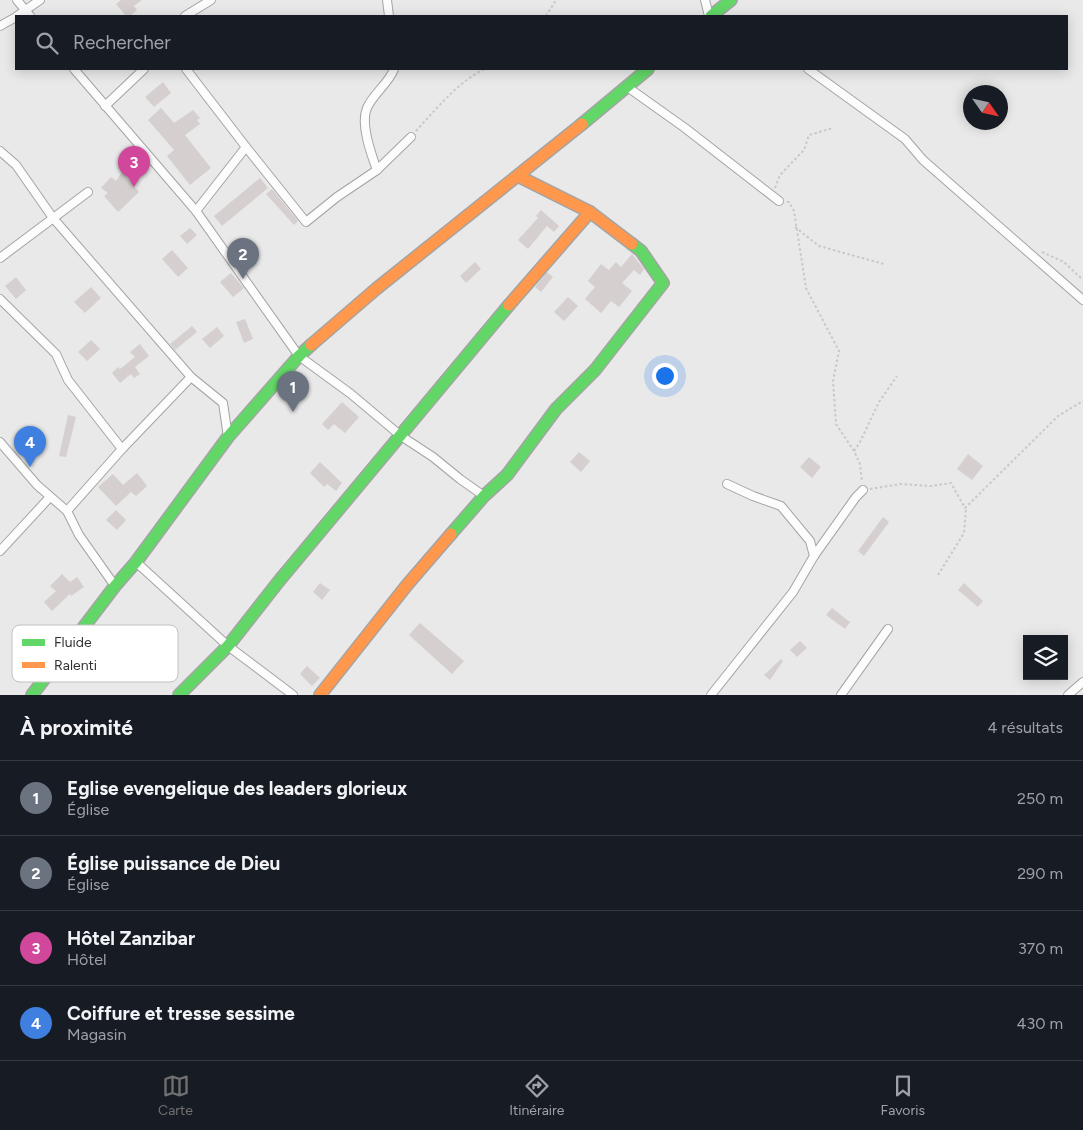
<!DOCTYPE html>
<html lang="fr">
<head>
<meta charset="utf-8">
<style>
  body { margin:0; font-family:Figtree,sans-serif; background:#20242c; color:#f1f3f6 }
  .controls { position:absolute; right:15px; bottom:15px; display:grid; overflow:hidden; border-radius:0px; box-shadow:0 2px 12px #0003 }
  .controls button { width:45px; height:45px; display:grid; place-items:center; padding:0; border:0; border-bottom:1px solid #363941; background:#171b24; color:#f1f3f6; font:25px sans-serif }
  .compass { position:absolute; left:963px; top:85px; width:45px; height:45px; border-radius:50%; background:#171b24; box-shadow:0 2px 12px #0003; rotate:124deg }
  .you { position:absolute; left:664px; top:375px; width:18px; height:18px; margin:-12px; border:4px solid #fff; border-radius:50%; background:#1a73e8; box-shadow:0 0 0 8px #1a73e833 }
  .badge { display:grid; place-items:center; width:32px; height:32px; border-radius:50%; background:#717172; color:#fff; font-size:16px; font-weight:700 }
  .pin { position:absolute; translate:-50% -41px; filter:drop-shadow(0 1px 2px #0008) }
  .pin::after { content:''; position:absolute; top:26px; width:18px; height:15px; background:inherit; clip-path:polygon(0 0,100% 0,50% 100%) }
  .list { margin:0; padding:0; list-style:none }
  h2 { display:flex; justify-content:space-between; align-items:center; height:65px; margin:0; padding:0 20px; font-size:21px }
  h2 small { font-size:16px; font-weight:400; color:#9ea1a6 }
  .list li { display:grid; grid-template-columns:32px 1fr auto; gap:15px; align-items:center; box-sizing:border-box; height:75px; padding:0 20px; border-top:1px solid #363941 }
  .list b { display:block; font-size:19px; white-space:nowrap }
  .list p { margin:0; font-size:16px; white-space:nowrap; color:#9ea1a6 }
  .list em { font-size:16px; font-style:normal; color:#9ea1a6 }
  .icon { flex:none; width:28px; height:28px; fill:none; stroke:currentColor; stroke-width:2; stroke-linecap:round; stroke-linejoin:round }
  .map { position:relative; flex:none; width:1083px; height:695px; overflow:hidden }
  .search { position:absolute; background:#171b24; box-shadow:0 2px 12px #0003; left:15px; right:15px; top:15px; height:55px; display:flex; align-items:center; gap:12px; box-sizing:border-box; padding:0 18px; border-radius:0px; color:#9ea1a6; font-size:19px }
  .sheet { height:365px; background:#171b24 }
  nav { display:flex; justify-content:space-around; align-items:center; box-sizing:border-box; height:70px; border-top:1px solid #363941; background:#171b24; font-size:14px; color:#9ea1a6 }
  nav a { display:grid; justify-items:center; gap:2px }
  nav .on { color:#717172 }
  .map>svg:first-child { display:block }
  .building { fill:#d6cfcf }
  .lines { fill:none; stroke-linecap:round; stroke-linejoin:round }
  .street-casing { stroke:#a4a4a4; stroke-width:10 }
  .fast-casing { stroke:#a4a4a4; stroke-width:14 }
  .slow-casing { stroke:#a4a4a4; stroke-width:14 }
  .path { stroke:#c8c8c9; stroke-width:2; stroke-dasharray:2.5 2.5; stroke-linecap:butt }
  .street { stroke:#fcfcfc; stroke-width:8 }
  .fast { stroke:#63d668; stroke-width:11 }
  .slow { stroke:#ff974d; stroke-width:11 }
  .key { fill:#fff; stroke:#c1c1c2; stroke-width:1 }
  .key-label { font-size:14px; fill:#313132 }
</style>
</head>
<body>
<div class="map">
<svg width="1083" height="695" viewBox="0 0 1083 695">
  <rect width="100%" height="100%" fill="#e9e9e9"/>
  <g class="building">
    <path d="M121 0H142L134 6 137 10 130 16H126L116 4Z"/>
    <path d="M163 82 171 93 154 107 145 97Z"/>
    <path d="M161 108 174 123 193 110 200 118 197 120 200 124 185 135 211 168 190 185 167 156 174 150 148 120Z"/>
    <path d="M122 172 139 192 118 212 104 196 108 193 101 188 111 177 116 181Z"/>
    <path d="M260 178 268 188 222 226 214 216Z"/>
    <path d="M272 189 298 221 294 225 266 194Z"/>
    <path d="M541 210 559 226 554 232 547 226 528 249 518 240 538 218 536 216Z"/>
    <path d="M190 228 197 235 187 244 180 236Z"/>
    <path d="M172 250 188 268 178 277 162 259Z"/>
    <path d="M632 254 644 269 640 275 634 270 622 283 632 291 619 307 611 301 601 313 585 299 595 287 588 281 601 264 609 270 616 262 621 267Z"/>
    <path d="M475 262 481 269 466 283 460 276Z"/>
    <path d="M547 272 553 277 541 292 535 287Z"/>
    <path d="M231 273 244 288 233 297 220 282Z"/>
    <path d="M16 277 26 290 16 299 5 286Z"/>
    <path d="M91 287 101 298 85 313 74 302Z"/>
    <path d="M568 297 578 306 564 321 554 312Z"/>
    <path d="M245 319 253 339 244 343 236 322Z"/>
    <path d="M192 326 197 332 175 350 170 344Z"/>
    <path d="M217 327 224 336 210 348 202 339Z"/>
    <path d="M91 340 100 349 87 361 78 352Z"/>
    <path d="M140 344 149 356 135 367 140 374 134 378 131 374 120 383 112 373 118 367 120 369 135 357 130 352Z"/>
    <path d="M342 402 359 417 345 433 334 424 328 430 322 424Z"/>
    <path d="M68 415 76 417 66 457 59 456Z"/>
    <path d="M579 452 590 461 581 472 570 462Z"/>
    <path d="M968 454 983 466 972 480 957 469Z"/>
    <path d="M809 457 821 467 812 478 800 467Z"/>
    <path d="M320 462 342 483 336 491 327 484 324 487 310 473Z"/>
    <path d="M137 473 147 486 136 496 131 492 116 506 98 487 113 474 123 485Z"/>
    <path d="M116 510 126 520 117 530 106 520Z"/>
    <path d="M883 517 889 522 864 556 858 551Z"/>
    <path d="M62 574 70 582 77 577 84 587 71 596 70 594 52 611 44 602 56 591 50 586Z"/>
    <path d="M320 583 330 590 322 600 313 592Z"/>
    <path d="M964 583 983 601 978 607 958 590Z"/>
    <path d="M832 608 850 622 845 629 826 615Z"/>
    <path d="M420 623 464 661 452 674 409 635Z"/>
    <path d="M800 641 807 648 797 657 790 650Z"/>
    <path d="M781 659 783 661 770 680 764 675Z"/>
    <path d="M307 666 320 678 312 686 300 674Z"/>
  </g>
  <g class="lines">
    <defs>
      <g id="street">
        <path d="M17 0 30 16"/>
        <path d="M387 0 389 16"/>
        <path d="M705 0 709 16"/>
        <path d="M17 16 40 0"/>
        <path d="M185 16 211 0"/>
        <path d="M0 26 16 17"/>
        <path d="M74 69 196 211 299 356 351 394 401 436 433 457 460 479 484 496"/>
        <path d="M186 69 246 147 196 211"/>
        <path d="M808 69 905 139 923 160 1083 300"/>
        <path d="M626 86 685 128 779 201"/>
        <path d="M105 106 144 69"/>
        <path d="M246 147 306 222 337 197 377 170 411 137"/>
        <path d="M0 151 16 165 53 218 191 377 223 403 228 437"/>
        <path d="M377 170C371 154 360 124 367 108 373 94 389 83 394 69"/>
        <path d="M0 258 88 192"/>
        <path d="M0 299 56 354 68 380 122 449"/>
        <path d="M0 442 37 485 67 511 79 535 115 586"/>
        <path d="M727 484 753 496 781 506 810 541 814 556"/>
        <path d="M67 511 122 449 191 377"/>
        <path d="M0 551 50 497"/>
        <path d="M136 562 228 646 293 695"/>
        <path d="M711 695 793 592 814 556 856 497 863 490"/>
        <path d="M841 695 888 629"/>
        <path d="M1068 695 1083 682"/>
      </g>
      <g id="fast">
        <path d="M711 16 731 0"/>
        <path d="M582 124 648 69"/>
        <path d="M451 534 484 496 507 475 556 409 595 370 663 283 641 251 632 244"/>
        <path d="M32 695 115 586 136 562 228 437 299 356 311 345"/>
        <path d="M179 695 228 646 279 581 509 305"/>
      </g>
      <g id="slow">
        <path d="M518 176 590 212 632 244"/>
        <path d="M509 305 590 212"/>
        <path d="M311 345 376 289 582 124"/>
        <path d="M320 695 407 585 451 534"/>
      </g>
    </defs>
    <use href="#street" class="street-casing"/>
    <use href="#fast" class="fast-casing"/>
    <use href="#slow" class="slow-casing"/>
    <g class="path">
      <path d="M546 16 556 0"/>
      <path d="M416 131C437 108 456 84 484 69"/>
      <path d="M775 188 780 175 804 150 809 135 833 128"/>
      <path d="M787 202H789L794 211 806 288 839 351 833 381 836 424 854 451 860 464 862 482"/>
      <path d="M795 227 819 246 884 264"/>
      <path d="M1042 252 1064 262 1083 280"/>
      <path d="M854 451 860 442 879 402 897 376"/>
      <path d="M870 489 901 484 931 486 951 483 965 508 1058 416 1083 401"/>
      <path d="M938 575 964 533 966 508"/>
    </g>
    <use href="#street" class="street"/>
    <use href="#fast" class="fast"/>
    <use href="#slow" class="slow"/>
  </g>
  <rect x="12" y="625" width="166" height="57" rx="8" class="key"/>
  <rect x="22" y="639" width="23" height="7" fill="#63d668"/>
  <rect x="22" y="662" width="23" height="6" fill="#ff974d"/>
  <g class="key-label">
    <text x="54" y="647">Fluide</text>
    <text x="54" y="670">Ralenti</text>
  </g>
</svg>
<div class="controls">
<button><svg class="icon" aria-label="layers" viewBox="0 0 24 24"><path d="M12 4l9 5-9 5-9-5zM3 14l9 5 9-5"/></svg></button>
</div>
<svg class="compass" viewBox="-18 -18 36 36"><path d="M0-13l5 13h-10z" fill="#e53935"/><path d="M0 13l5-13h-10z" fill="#9ea1a6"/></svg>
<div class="you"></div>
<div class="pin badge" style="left:293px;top:412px;background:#6b7280">1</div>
<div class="pin badge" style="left:243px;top:279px;background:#6b7280">2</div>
<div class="pin badge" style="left:134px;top:187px;background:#d1479c">3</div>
<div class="pin badge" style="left:30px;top:467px;background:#3f7fe0">4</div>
<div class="search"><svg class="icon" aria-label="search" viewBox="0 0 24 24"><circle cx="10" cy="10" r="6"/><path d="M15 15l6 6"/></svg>Rechercher</div>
</div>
<section class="sheet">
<h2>À proximité<small>4 résultats</small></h2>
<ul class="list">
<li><span class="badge" style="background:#6b7280">1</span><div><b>Eglise evengelique des leaders glorieux</b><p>Église</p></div><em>250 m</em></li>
<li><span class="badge" style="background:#6b7280">2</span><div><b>Église puissance de Dieu</b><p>Église</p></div><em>290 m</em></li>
<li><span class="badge" style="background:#d1479c">3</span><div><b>Hôtel Zanzibar</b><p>Hôtel</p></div><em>370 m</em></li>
<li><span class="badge" style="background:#3f7fe0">4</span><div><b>Coiffure et tresse sessime</b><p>Magasin</p></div><em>430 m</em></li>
</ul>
</section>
<nav>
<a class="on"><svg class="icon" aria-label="map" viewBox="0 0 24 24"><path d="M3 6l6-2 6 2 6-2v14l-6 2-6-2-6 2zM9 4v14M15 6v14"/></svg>Carte</a>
<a><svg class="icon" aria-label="directions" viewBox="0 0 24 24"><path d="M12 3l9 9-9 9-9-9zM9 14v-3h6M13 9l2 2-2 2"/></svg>Itinéraire</a>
<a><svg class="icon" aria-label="saved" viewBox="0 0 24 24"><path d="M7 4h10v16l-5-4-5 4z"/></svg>Favoris</a>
</nav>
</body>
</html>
